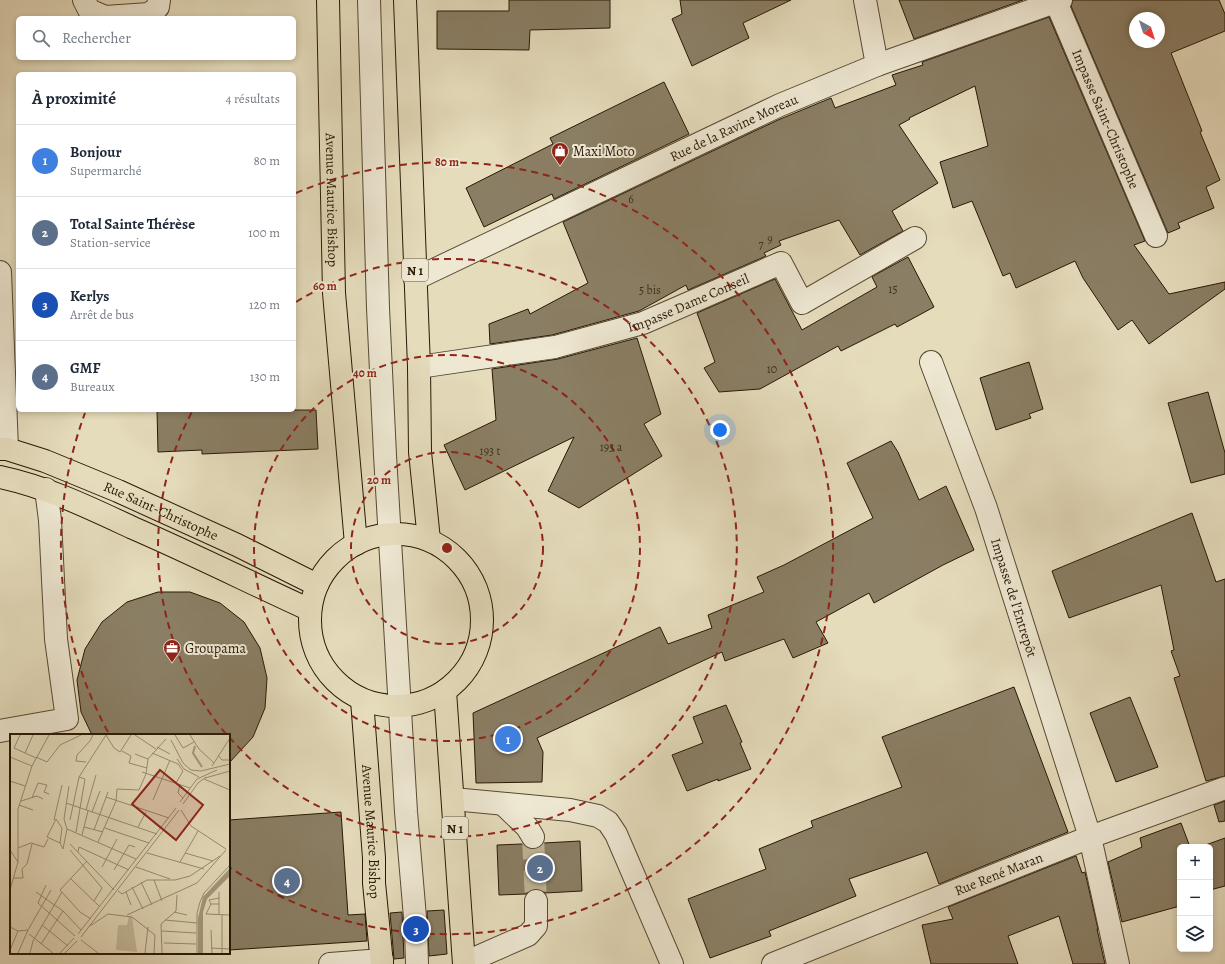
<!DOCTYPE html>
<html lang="fr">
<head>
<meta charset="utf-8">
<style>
  body { margin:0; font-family:Alegreya,serif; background:#f6f6f7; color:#1f2937 }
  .controls { position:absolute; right:12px; bottom:12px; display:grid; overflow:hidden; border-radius:6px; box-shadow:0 2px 6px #0003 }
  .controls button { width:36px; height:36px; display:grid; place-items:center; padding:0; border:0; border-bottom:1px solid #e0e1e3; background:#fff; color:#1f2937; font:20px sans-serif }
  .compass { position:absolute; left:1129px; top:12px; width:36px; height:36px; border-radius:50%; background:#fff; box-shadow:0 2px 6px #0003; rotate:141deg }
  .you { position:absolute; left:720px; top:430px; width:14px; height:14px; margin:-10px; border:3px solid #fff; border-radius:50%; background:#1a73e8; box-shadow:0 0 0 6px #1a73e833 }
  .badge { display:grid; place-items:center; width:26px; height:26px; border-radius:50%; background:#2563eb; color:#fff; font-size:13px; font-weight:700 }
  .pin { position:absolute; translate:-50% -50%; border:2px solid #fff; box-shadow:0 1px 4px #0006 }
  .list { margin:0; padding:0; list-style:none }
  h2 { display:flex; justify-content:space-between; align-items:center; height:52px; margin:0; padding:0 16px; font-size:17px }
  h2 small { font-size:13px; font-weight:400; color:#747a83 }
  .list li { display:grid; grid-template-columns:26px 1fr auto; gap:12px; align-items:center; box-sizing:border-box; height:72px; padding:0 16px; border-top:1px solid #e0e1e3 }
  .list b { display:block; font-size:15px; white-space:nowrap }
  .list p { margin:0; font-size:13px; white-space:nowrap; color:#747a83 }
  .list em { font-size:13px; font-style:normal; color:#747a83 }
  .icon { flex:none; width:22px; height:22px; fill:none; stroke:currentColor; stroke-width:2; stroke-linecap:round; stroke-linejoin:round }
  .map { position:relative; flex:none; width:1225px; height:964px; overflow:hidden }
  .search { position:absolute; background:#fff; box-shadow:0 2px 6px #0003; left:16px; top:16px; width:280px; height:44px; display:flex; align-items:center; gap:10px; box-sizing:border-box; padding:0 14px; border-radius:6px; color:#747a83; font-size:15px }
  .panel { position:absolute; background:#fff; box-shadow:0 2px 6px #0003; left:16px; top:72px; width:280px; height:340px; border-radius:6px }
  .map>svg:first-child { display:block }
  .building { fill:#8a7e64; stroke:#281805; fill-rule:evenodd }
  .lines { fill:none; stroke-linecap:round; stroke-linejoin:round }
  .minor-tunnel { stroke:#bfb597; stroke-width:22; stroke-dasharray:22 11; stroke-linecap:butt }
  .minor-casing { stroke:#574933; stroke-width:24 }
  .major-casing { stroke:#281805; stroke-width:24 }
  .minor { stroke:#eee8d3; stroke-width:22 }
  .major { stroke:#e5dcbc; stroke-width:22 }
  .ring { fill:none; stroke:#8f2418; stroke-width:2; stroke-dasharray:7 5 }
  .labels { text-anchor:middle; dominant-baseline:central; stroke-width:4; stroke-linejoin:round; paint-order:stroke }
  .number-label { font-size:12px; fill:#40321d }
  .shield { fill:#eee8d3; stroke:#635643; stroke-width:1 }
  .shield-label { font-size:13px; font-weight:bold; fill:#281805 }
  .street-label { font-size:14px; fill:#281805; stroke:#eee8d3 }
  .poi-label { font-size:14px; fill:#281805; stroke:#eee8d3; text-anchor:start }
  .inset-river { fill:none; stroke:#a5997e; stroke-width:2 }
  .inset-road { fill:none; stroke:#998e73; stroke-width:1 }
  .view { fill:#8f2418; fill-opacity:0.15; stroke:#8f2418; stroke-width:2 }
  .inset-edge { fill:none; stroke:#281805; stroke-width:2 }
  .centre { fill:#8f2418; stroke:#eee8d3; stroke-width:2 }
  .ring-label { font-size:12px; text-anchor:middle; font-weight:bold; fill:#8f2418; stroke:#eee8d3; stroke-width:4; stroke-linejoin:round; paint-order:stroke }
</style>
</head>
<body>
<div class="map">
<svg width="1225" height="964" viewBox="0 0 1225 964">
  <rect width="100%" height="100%" fill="#e5dcbc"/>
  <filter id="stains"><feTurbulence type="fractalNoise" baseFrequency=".005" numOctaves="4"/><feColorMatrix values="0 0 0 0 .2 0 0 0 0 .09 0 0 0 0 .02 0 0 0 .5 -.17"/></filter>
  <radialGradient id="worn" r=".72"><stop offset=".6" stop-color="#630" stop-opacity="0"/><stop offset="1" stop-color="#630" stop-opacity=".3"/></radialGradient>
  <g class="building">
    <path d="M509 0H610V28L530 30 529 50 437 49V11H509Z"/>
    <path d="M680 0H791L743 23 749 38 692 66 672 19 682 14Z"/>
    <path d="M899 0H1023L914 39Z"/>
    <path d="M1073 0H1219L1225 14V31L1171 53 1202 131 1200 132 1220 180 1206 187 1214 208 1178 223 1180 228 1168 233 1071 6ZM1135 18H1159V42H1135Z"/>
    <path d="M1049 17 1145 241 1134 245 1169 294 1225 282V289L1149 344 1132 320 1118 330 1083 278 1075 261 1016 288 1010 273 1003 276 972 201 953 208 940 162 988 146 975 86 909 118 910 119 899 125 938 183 892 211 903 231 860 255 839 220 779 241 781 245 764 253 766 256 688 290 686 285 639 311 552 335 490 344 489 324 528 309 530 314 588 283 563 222 778 120 831 98 835 108 896 85 892 75 923 65 922 62Z"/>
    <path d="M664 82 689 134 554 199 552 194 484 227 466 188 553 144 550 138Z"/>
    <path d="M908 257 934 307 897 327 895 324 841 351 838 346 760 389 719 392 704 368 715 362 697 313 775 279 802 330 877 287 872 277 873 276Z"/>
    <path d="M637 338 661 414 644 424 662 456 579 508 548 491 574 437 465 490 444 445 496 420 492 369 558 359Z"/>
    <path d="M1029 362 1043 409 1029 414 1031 418 996 430 980 378Z"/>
    <path d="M1208 392 1225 453V474L1191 483 1168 403Z"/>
    <path d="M157 410H316L318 449 202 454V450L158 452Z"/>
    <path d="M891 441 898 452 919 500 946 486 974 550 943 565 874 603 869 593 816 622 828 643 793 658 784 639 725 661 722 652 537 738 543 752 542 782 476 783 473 713 660 627 668 644 712 628 708 615 764 592 757 577 784 565 873 518 847 463Z"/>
    <path d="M1192 513 1216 582 1225 579V776L1206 781 1174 678 1180 676 1171 651 1174 650 1161 585 1069 618 1052 571Z"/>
    <path d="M158 592H190L220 603 244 622 260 648 267 678 265 708 253 737 229 763V735H92L81 712 77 680 85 649 102 622 127 602Z"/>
    <path d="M1014 687 1068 832 939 884 927 852 849 879 856 896 769 931 771 936 710 958 688 899 766 869 759 849 813 827 811 821 902 787 882 737Z"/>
    <path d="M1130 697 1158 767 1116 782 1090 713Z"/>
    <path d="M726 705 742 742 740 743 751 769 718 781V779L687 791 672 755 703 743 693 717Z"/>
    <path d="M1225 801V821L1219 822 1214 805Z"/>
    <path d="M341 812 348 915 365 914 367 941 229 950V820Z"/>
    <path d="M1181 823 1190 847H1180V906L1122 922 1108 862 1142 847 1140 838Z"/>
    <path d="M1225 838V886L1210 890V847H1200Z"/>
    <path d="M580 841 582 891 545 893 542 890 536 889 530 890 526 894 499 895 497 845 522 844 527 848 534 849 540 847 544 843Z"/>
    <path d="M1076 856 1082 873 1085 872 1098 929H1097L1105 964H1073L1059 916 1008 936 1018 964H931L922 925 953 919 948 907Z"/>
    <path d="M444 910 447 954 429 956 427 911Z"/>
    <path d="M402 912 404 958 394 959 390 913Z"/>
  </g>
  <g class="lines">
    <path class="minor-tunnel" d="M533 837 536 901"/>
    <defs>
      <g id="minor">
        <path d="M84 0 89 10 105 17 149 14 158 7 159 0"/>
        <path d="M369 0 378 308 385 455 406 812 416 929 417 964"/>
        <path d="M865 0 877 65"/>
        <path id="s1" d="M1056 2 1156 236"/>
        <path d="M0 272 7 449"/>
        <path id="s2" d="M415 279 780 105 877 65 1061 0"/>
        <path id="s3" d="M931 362 986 508 1090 837 1118 964"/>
        <path id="s4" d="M419 367 555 347 643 323 781 263 802 303 915 238"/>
        <path d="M0 731 67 719 56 639 50 520 46 489"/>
        <path d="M453 799 570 810 598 816 608 822 616 834 672 964"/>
        <path d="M503 804 527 827 533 837"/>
        <path d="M464 963 528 935 536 926V901"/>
        <path d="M330 964 382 960"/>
        <path id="s5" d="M773 964 1090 837 1225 788"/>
      </g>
      <g id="major">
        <path id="s6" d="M328 0 334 293 356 544"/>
        <path d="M405 0 419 367 420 452 429 540"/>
        <path id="s7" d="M0 449H7L45 461 118 491 237 545 317 585"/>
        <path d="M0 477C47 487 90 508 133 528 193 554 251 583 310 610"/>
        <circle cx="396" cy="620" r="86"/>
        <path d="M445 691 464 964"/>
        <path id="s8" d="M362 700 374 858V883L382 964"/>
      </g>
    </defs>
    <use href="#minor" class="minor-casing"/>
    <use href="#major" class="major-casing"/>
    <use href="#minor" class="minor"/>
    <use href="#major" class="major"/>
  </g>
  <g class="ring">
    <circle cx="447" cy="548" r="96"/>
    <circle cx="447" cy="548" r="193"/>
    <path d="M226 734A289 289 0 0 1 193 410M296 302A289 289 0 1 1 231 739"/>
    <path d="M108 732A386 386 0 0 1 85 413M296 193A386 386 0 1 1 231 868"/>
  </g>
  <defs>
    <symbol id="shop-pin" viewBox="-11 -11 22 30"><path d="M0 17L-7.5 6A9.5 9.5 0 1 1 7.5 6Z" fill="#8f2418" stroke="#eee8d3"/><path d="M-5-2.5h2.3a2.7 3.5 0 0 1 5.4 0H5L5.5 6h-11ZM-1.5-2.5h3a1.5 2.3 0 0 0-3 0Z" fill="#fff"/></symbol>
    <symbol id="office-pin" viewBox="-11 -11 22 30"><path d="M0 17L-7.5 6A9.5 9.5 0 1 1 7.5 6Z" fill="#8f2418" stroke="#eee8d3"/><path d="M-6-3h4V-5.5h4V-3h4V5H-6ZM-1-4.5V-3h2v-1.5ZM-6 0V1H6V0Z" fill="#fff"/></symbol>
  </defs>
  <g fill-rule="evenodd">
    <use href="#shop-pin" x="550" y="141" width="20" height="27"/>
    <use href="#office-pin" x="162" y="638" width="20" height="27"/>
  </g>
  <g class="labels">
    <g class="number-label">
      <text x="631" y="199">6</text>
      <text x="770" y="239">9</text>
      <text x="761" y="244">7</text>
      <text x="893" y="289">15</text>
      <text x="650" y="290">5 bis</text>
      <text x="772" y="369">10</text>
      <text x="611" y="447">193 a</text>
      <text x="490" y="451">193 t</text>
    </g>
    <g class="shield">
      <rect x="402" y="259" width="26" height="22" rx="3"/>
      <rect x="442" y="817" width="26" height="22" rx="3"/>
    </g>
    <g class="shield-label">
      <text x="415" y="270">N 1</text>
      <text x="455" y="828">N 1</text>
    </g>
    <g class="street-label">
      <text stroke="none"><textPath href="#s1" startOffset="127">Impasse Saint-Christophe</textPath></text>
      <text stroke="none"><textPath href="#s2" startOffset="353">Rue de la Ravine Moreau</textPath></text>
      <text stroke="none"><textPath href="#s6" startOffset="200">Avenue Maurice Bishop</textPath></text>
      <text stroke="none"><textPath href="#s4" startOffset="278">Impasse Dame Conseil</textPath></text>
      <text stroke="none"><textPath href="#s7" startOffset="173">Rue Saint-Christophe</textPath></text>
      <text stroke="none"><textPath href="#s3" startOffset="250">Impasse de l'Entrepôt</textPath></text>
      <text stroke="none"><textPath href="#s8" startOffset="132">Avenue Maurice Bishop</textPath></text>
      <text stroke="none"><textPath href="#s5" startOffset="243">Rue René Maran</textPath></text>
    </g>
    <g class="poi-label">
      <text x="573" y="151">Maxi Moto</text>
      <text x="185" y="648">Groupama</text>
    </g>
  </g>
  <g transform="translate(10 734)">
    <rect width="220" height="220" fill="#e5dcbc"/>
    <path d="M119 182 122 183 127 218 106 216 108 191H117Z" fill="#c5bb9d"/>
    <path d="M220 134V142L197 165 193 178V219H188V184L193 163Z" fill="#a5997e"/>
    <path class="inset-river" d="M185 12 183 19 192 33"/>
    <path class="inset-road" d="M10 1 4 14 26 24M96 1 104 14 110 18 121 1M125 1 146 15M165 1 173 14 184 8M180 1 189 15 204 29M161 6 173 29 181 36 191 37 220 30M147 13 160 20M112 17 121 22 119 29 137 34M15 19 23 1M142 19 168 30 173 37 166 49M125 20 138 25M208 21 212 26H220M0 23 22 32M26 23 37 28 50 11 71 1M167 25 174 35 189 43M76 28 66 27 67 21 80 7 83 1M202 32 220 4M132 38 180 54M195 44 220 37M194 45 220 56M0 47 15 52M170 51 168 59 173 64M96 63 159 84M22 64 28 49 37 51 34 58 39 60M143 66 160 26M11 67 27 62 33 65M170 68 187 45 207 36M56 69 147 100M173 70 188 49 196 43M9 71 23 76M76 76 86 41M171 76 181 92 216 115M82 78 90 57M46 85 52 94 50 109 37 103ZM44 86 52 51M60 86 69 43 96 1M74 93 93 98M128 93 136 78M95 94 139 109M57 95 126 125M84 96 98 58M66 98 75 45 69 43M72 101 78 77M88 108 106 67 107 55 129 56 136 40 138 25 156 5M50 109 53 115 57 95 54 85 59 52M60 110 104 156M8 114 21 109 34 113 38 105M0 116 8 128M60 116 92 154 84 167M68 118 69 113 119 136M137 119 194 135M175 119 203 127M77 127 50 156 70 178 81 185M170 128 188 97M92 133 107 105M126 133 160 145M104 136 119 111 125 113M4 144H13L12 135 17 130 22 110M60 144 90 173M144 146 152 167M131 148 142 171M36 151 28 169 65 202M122 153 133 175M0 156 8 128V75L22 32 39 1M108 157 112 160 137 146H165L180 142 210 122M26 158 53 177 71 196M116 158 121 171M209 158V180M201 170 196 180 220 181M209 170H201L199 166 209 164M164 178 177 181M117 181 187 149 216 116M155 186 187 189M32 191 58 212M80 192 98 180 122 183 145 201 144 219M0 193 8 197 18 196M201 196 202 219M152 197 186 199M19 200 43 219M68 200 166 74M71 203 169 76M71 206 88 219M154 209 186 210M31 210 53 177M201 214 220 215M0 216 8 197M8 219 18 196 41 156M20 219 23 207 52 158M50 219 64 204M55 219 67 207M135 219 138 193M152 219 151 190 166 177 167 161M187 219V179L190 168 194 159 220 131M212 219V181"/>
    <path class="view" d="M150 36 193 71 166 106 122 70Z"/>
    <rect width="220" height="220" class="inset-edge"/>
  </g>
  <circle cx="447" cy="548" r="6" class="centre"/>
  <g class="ring-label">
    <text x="447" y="166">80 m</text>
    <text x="325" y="290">60 m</text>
    <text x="365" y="377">40 m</text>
    <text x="379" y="484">20 m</text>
  </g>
  <rect width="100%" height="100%" filter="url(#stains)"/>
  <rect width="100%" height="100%" fill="url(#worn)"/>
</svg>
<div class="controls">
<button>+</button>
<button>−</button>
<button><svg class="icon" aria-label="layers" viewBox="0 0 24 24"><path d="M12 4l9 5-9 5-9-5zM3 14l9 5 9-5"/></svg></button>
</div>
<svg class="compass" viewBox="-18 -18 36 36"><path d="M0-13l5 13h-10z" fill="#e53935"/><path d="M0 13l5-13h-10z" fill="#747a83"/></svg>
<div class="you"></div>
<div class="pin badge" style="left:508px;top:739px;background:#3f7fe0">1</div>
<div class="pin badge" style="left:540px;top:868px;background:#5c6f8a">2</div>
<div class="pin badge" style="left:416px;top:929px;background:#1a4fb4">3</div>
<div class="pin badge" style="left:287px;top:881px;background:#5c6f8a">4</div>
<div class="search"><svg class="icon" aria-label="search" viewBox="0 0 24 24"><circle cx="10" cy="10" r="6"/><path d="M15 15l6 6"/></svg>Rechercher</div>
<section class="panel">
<h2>À proximité<small>4 résultats</small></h2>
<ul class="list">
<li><span class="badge" style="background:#3f7fe0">1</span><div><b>Bonjour</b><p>Supermarché</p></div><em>80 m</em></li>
<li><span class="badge" style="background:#5c6f8a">2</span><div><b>Total Sainte Thérèse</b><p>Station-service</p></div><em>100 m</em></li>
<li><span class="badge" style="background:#1a4fb4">3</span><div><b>Kerlys</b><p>Arrêt de bus</p></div><em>120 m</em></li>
<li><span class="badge" style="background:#5c6f8a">4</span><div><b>GMF</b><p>Bureaux</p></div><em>130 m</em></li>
</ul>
</section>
</div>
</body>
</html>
